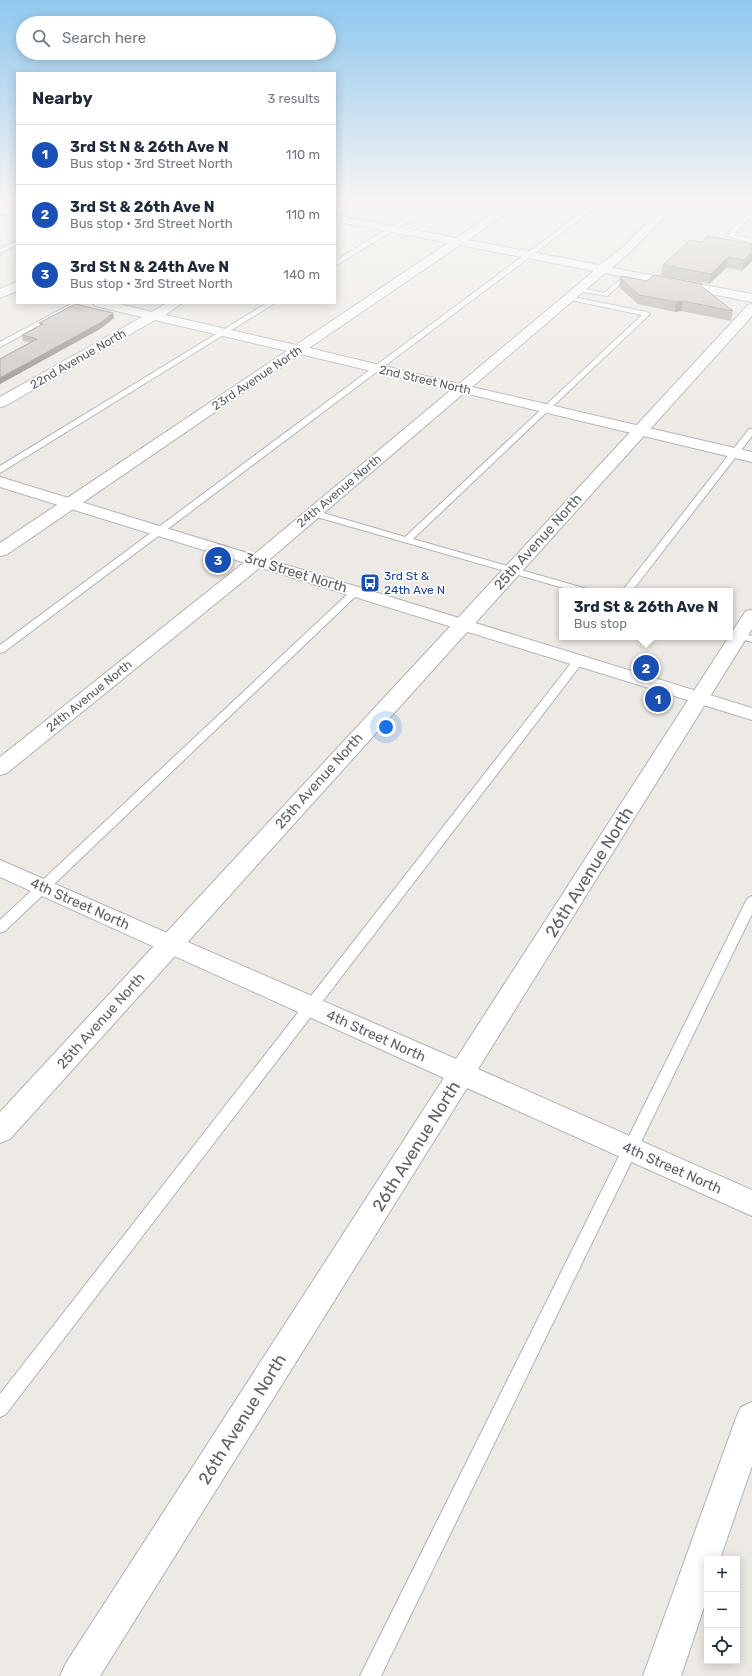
<!DOCTYPE html>
<html lang="en">
<head>
<meta charset="utf-8">
<style>
  body { margin:0; font-family:Rubik,sans-serif; background:#f6f6f7; color:#1f2937 }
  .controls { position:absolute; right:12px; bottom:12px; display:grid; overflow:hidden; border-radius:0px; box-shadow:0 2px 10px #0003 }
  .controls button { width:36px; height:36px; display:grid; place-items:center; padding:0; border:0; border-bottom:1px solid #e0e1e3; background:#fff; color:#1f2937; font:20px sans-serif }
  .you { position:absolute; left:386px; top:727px; width:14px; height:14px; margin:-10px; border:3px solid #fff; border-radius:50%; background:#1a73e8; box-shadow:0 0 0 6px #1a73e833 }
  .badge { display:grid; place-items:center; width:26px; height:26px; border-radius:50%; background:#b45309; color:#fff; font-size:13px; font-weight:700 }
  .pin { position:absolute; translate:-50% -50%; border:2px solid #fff; box-shadow:0 1px 4px #0006 }
  .popup { position:absolute; left:559px; top:588px; width:174px; height:52px; box-sizing:border-box; display:grid; place-content:center; border-radius:0px; background:#fff; filter:drop-shadow(0 1px 3px #0005); font-size:13px; white-space:nowrap; color:#747a83 }
  .popup b { font-size:15px; color:#1f2937 }
  .popup::after { content:''; position:absolute; left:50%; top:100%; margin-left:-8px; border:8px solid transparent; border-top-color:#fff }
  .list { margin:0; padding:0; list-style:none }
  h2 { display:flex; justify-content:space-between; align-items:center; height:52px; margin:0; padding:0 16px; font-size:17px }
  h2 small { font-size:13px; font-weight:400; color:#747a83 }
  .list li { display:grid; grid-template-columns:26px 1fr auto; gap:12px; align-items:center; box-sizing:border-box; height:60px; padding:0 16px; border-top:1px solid #e0e1e3 }
  .list b { display:block; font-size:15px; white-space:nowrap }
  .list p { margin:0; font-size:13px; white-space:nowrap; color:#747a83 }
  .list em { font-size:13px; font-style:normal; color:#747a83 }
  .icon { flex:none; width:22px; height:22px; fill:none; stroke:currentColor; stroke-width:2; stroke-linecap:round; stroke-linejoin:round }
  .map { position:relative; flex:none; width:752px; height:1676px; overflow:hidden }
  .search { position:absolute; background:#fff; box-shadow:0 2px 10px #0003; left:16px; top:16px; width:320px; height:44px; display:flex; align-items:center; gap:10px; box-sizing:border-box; padding:0 14px; border-radius:22px; color:#747a83; font-size:15px }
  .panel { position:absolute; background:#fff; box-shadow:0 2px 10px #0003; left:16px; top:72px; width:320px; height:232px; border-radius:0px }
  .map>svg:first-child { display:block }
  .lines { fill:none; stroke-linecap:round; stroke-linejoin:round }
  .service-casing { stroke:#afb3b5; stroke-width:2 }
  .minor-casing { stroke:#afb3b5; stroke-width:2 }
  .tertiary-casing { stroke:#afb3b5; stroke-width:2 }
  .secondary-casing { stroke:#b0b5b8; stroke-width:2 }
  .service { fill:#fff; fill-rule:evenodd }
  .minor { fill:#fff; fill-rule:evenodd }
  .tertiary { fill:#fff; fill-rule:evenodd }
  .secondary { fill:#fff; fill-rule:evenodd }
  .wall { fill:#ada9a5 }
  .shaded-wall { fill:#8d8986 }
  .building { fill:#c9c4c0; stroke:#8d8986 }
  .labels { text-anchor:middle; dominant-baseline:central; stroke-width:3.5; stroke-linejoin:round; paint-order:stroke }
  .far-street-label { font-size:12px; fill:#5c6163; stroke:#fff }
  .far-transit-label { font-size:12px; fill:#164399; stroke:#fff; text-anchor:start }
  .street-label { font-size:14px; fill:#5c6163; stroke:#fff }
  .near-street-label { font-size:17px; fill:#5c6163; stroke:#fff }
</style>
</head>
<body>
<div class="map">
<svg width="752" height="1676" viewBox="0 0 752 1676">
  <rect width="100%" height="100%" fill="#ede9e4"/>
  <g class="lines">
    <defs>
      <g id="service">
        <path d="M428 204H436L335 266V261Z"/>
        <path d="M593 204H600L4 652 0 653V645Z"/>
        <path d="M752 210V215L734 235 752 239V243L728 236V234Z"/>
        <path d="M17 241V245L0 253V249Z"/>
        <path d="M629 272 632 274 631 275 607 296 578 291 575 289 578 287 604 293Z"/>
        <path d="M568 296 647 312 650 314 413 539 587 589 589 591H574L310 515 309 513 313 510 405 537 642 315 566 299 565 298Z"/>
        <path d="M73 303H81L0 347V342Z"/>
        <path d="M267 303H275L0 473V466Z"/>
        <path d="M749 429H752V436L632 591H622Z"/>
        <path d="M356 588 361 591 359 593 5 931 0 933V920L353 589Z"/>
        <path d="M730 630 752 636V642L730 636Z"/>
        <path d="M579 657 583 658 584 660 583 662 6 1414 0 1417V1394L575 658Z"/>
        <path d="M752 896V914L381 1676H360L746 901 748 898Z"/>
      </g>
      <g id="minor">
        <path d="M10 204H17V209L0 216V209Z"/>
        <path d="M506 204H519L468 240 600 265 623 247 665 204H676L631 251 612 268 752 294V302L605 273 472 387 752 452V462L464 393 263 565 7 773 0 775V757L251 557 451 390 300 354 6 555 0 556V543L287 351 155 320 5 406 0 407V397L142 317 95 306 93 303H115L152 312 167 303H182L165 315 296 345 448 243 335 221V215L456 238ZM460 245 594 271 459 384 309 348Z"/>
        <path d="M17 282V291L0 298V289Z"/>
        <path d="M752 610V629L478 1069 752 1190V1216L467 1088 100 1676H60L66 1663 444 1078 0 877V860L456 1059 743 615 746 611Z"/>
        <path d="M752 1402V1466L720 1559H707V1598L681 1676H643L736 1418 741 1407Z"/>
      </g>
      <path id="tertiary" d="M752 304V316L10 1139 0 1143V1112L748 305Z"/>
      <path id="secondary" d="M0 477 752 708V720L0 487Z"/>
    </defs>
    <use href="#service" class="service-casing"/>
    <use href="#minor" class="minor-casing"/>
    <use href="#tertiary" class="tertiary-casing"/>
    <use href="#secondary" class="secondary-casing"/>
    <use href="#service" class="service"/>
    <use href="#minor" class="minor"/>
    <use href="#tertiary" class="tertiary"/>
    <use href="#secondary" class="secondary"/>
  </g>
  <g class="wall">
    <path d="M702 242 752 244V261L742 271 726 268 709 284 661 276 663 265Z"/>
    <path d="M620 278 647 281 701 286 733 311 731 321 681 311 675 312 638 304 619 287Z"/>
    <path d="M113 313 114 318 100 329 0 384V359L30 342 23 341 22 335 40 325 39 323Z"/>
  </g>
  <g class="shaded-wall">
    <path d="M752 252V261L742 271 744 260Z"/>
    <path d="M728 257 726 268 709 284 711 274Z"/>
    <path d="M683 301 681 311 675 312 676 302Z"/>
    <path d="M113 313 114 318 100 329 0 384V378Z"/>
  </g>
  <g class="building">
    <path d="M708 236 752 244V252L744 260 728 257 711 274 663 265 690 240 702 242Z"/>
    <path d="M654 275 702 284 700 285 733 311 683 301 676 302 639 295 620 278 622 276 647 281Z"/>
    <path d="M75 304 113 313 100 323 0 378V359L37 339 22 335 43 324 39 323Z"/>
  </g>
  <linearGradient id="sky" x2="0" y2="1"><stop stop-color="#8fc8ee"/><stop offset="0.46" stop-color="#f7f5f3"/><stop offset="1" stop-color="#f7f5f3" stop-opacity="0"/></linearGradient>
  <rect width="752" height="439" fill="url(#sky)"/>
  <defs>
    <symbol id="bus-square" viewBox="-11 -11 22 22"><rect x="-9" y="-9" width="18" height="18" rx="4" fill="#1a4fb4" stroke="#fff"/><path d="M-5-6H5V4H4V6H2V4H-2V6H-4V4H-5ZM-3.5-4V0h7V-4ZM-3.5 1.2v1.5H-2V1.2ZM2 1.2v1.5H3.5V1.2Z" fill="#fff"/></symbol>
  </defs>
  <g fill-rule="evenodd">
    <use href="#bus-square" x="359" y="572" width="22" height="22"/>
  </g>
  <g class="labels">
    <g class="far-street-label">
      <text transform="translate(78 359) rotate(-30)">22nd Avenue North</text>
      <text transform="translate(257 378) rotate(-34)">23rd Avenue North</text>
      <text transform="translate(425 380) rotate(13)">2nd Street North</text>
      <text transform="translate(339 491) rotate(-40)">24th Avenue North</text>
      <text transform="translate(89 696) rotate(-39)">24th Avenue North</text>
    </g>
    <g class="far-transit-label">
      <text x="384" y="576">3rd St &amp;<tspan x="384" dy="14">24th Ave N</tspan></text>
    </g>
    <g class="street-label">
      <text transform="translate(538 542) rotate(-48)">25th Avenue North</text>
      <text transform="translate(296 573) rotate(17)">3rd Street North</text>
      <text transform="translate(319 781) rotate(-48)">25th Avenue North</text>
      <text transform="translate(80 904) rotate(24)">4th Street North</text>
      <text transform="translate(101 1021) rotate(-48)">25th Avenue North</text>
      <text transform="translate(376 1036) rotate(24)">4th Street North</text>
      <text transform="translate(672 1168) rotate(24)">4th Street North</text>
    </g>
    <g class="near-street-label">
      <text transform="translate(589 872) rotate(-58)">26th Avenue North</text>
      <text transform="translate(416 1146) rotate(-58)">26th Avenue North</text>
      <text transform="translate(242 1419) rotate(-58)">26th Avenue North</text>
    </g>
  </g>
</svg>
<div class="controls">
<button>+</button>
<button>−</button>
<button><svg class="icon" aria-label="locate" viewBox="0 0 24 24"><circle cx="12" cy="12" r="6"/><path d="M12 2v4M12 18v4M2 12h4M18 12h4"/></svg></button>
</div>
<div class="you"></div>
<div class="pin badge" style="left:658px;top:699px;background:#1a4fb4">1</div>
<div class="pin badge" style="left:646px;top:668px;background:#1a4fb4">2</div>
<div class="popup"><b>3rd St &amp; 26th Ave N</b>Bus stop</div>
<div class="pin badge" style="left:218px;top:560px;background:#1a4fb4">3</div>
<div class="search"><svg class="icon" aria-label="search" viewBox="0 0 24 24"><circle cx="10" cy="10" r="6"/><path d="M15 15l6 6"/></svg>Search here</div>
<section class="panel">
<h2>Nearby<small>3 results</small></h2>
<ul class="list">
<li><span class="badge" style="background:#1a4fb4">1</span><div><b>3rd St N &amp; 26th Ave N</b><p>Bus stop · 3rd Street North</p></div><em>110 m</em></li>
<li><span class="badge" style="background:#1a4fb4">2</span><div><b>3rd St &amp; 26th Ave N</b><p>Bus stop · 3rd Street North</p></div><em>110 m</em></li>
<li><span class="badge" style="background:#1a4fb4">3</span><div><b>3rd St N &amp; 24th Ave N</b><p>Bus stop · 3rd Street North</p></div><em>140 m</em></li>
</ul>
</section>
</div>
</body>
</html>
